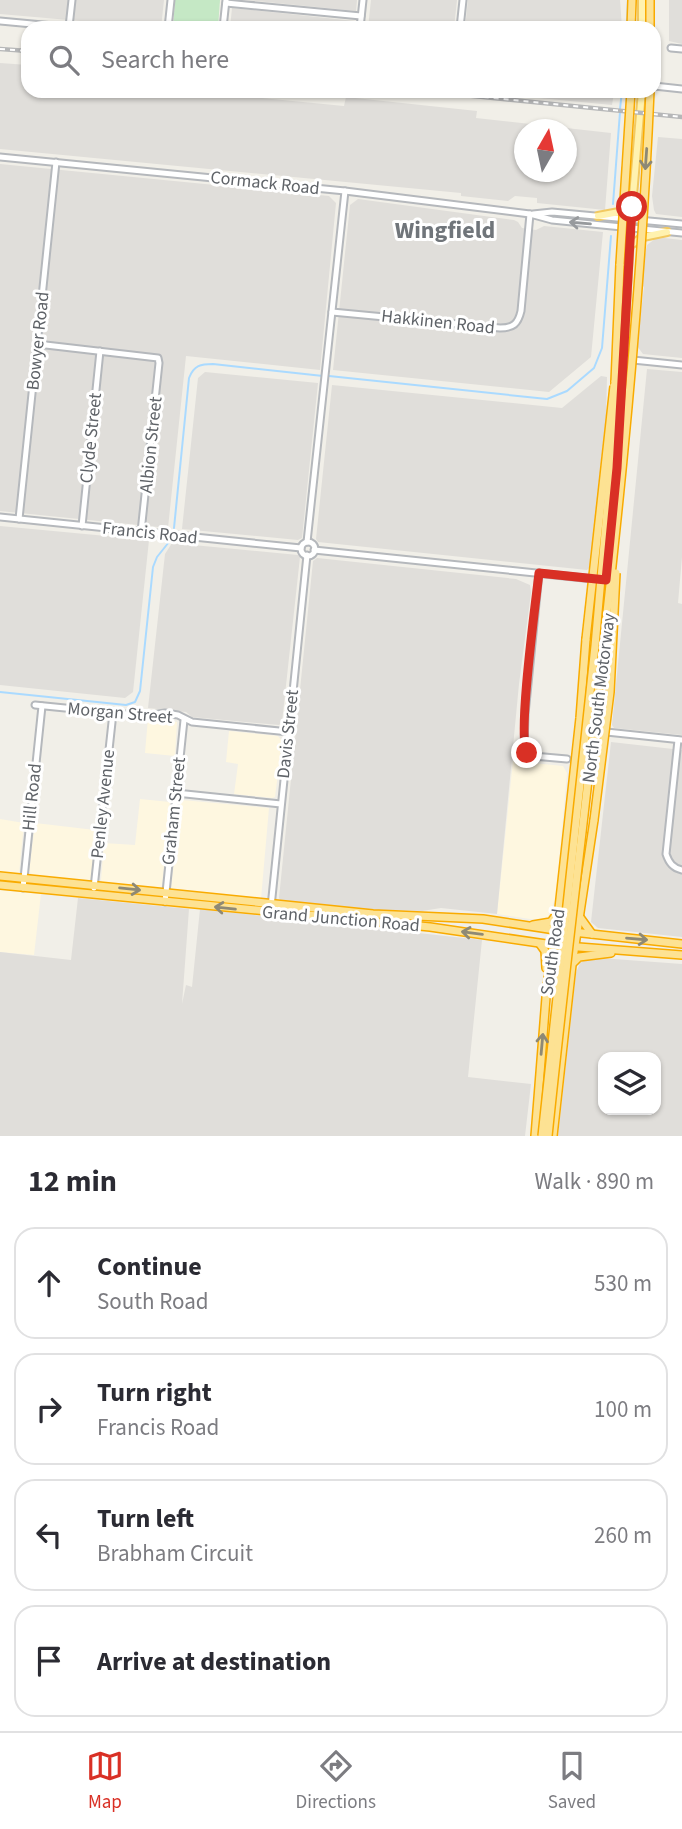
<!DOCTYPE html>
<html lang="en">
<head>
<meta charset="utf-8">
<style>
  body { margin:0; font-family:"Source Sans 3",sans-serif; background:#f2f2f3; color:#2b2b33 }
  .controls { position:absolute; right:21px; bottom:21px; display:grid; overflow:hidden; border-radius:14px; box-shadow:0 2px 5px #0004 }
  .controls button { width:63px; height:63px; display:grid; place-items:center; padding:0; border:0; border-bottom:2px solid #e1e1e2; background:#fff; color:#2b2b33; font:35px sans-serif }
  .compass { position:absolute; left:514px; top:119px; width:63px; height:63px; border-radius:50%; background:#fff; box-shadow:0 2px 5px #0004; rotate:9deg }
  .stop { position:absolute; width:21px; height:21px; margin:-16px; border:5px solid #d93025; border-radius:50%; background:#fff }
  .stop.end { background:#d93025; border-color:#fff; box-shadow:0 2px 7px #0008 }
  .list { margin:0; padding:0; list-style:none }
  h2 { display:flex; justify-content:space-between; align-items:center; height:91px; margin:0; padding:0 28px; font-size:30px }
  h2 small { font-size:23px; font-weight:400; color:#7c7c81 }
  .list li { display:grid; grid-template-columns:46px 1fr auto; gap:21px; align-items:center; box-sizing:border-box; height:112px; margin:0 14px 14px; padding:0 14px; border:2px solid #e1e1e2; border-radius:21px }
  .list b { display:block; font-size:26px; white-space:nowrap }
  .list p { margin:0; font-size:23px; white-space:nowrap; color:#7c7c81 }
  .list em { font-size:23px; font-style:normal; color:#7c7c81 }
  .icon { flex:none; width:38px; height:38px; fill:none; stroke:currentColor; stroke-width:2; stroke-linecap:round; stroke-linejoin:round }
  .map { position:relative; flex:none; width:682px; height:1136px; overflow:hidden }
  .search { position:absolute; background:#fff; box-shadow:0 2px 5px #0004; left:21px; right:21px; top:21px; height:77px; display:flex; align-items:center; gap:18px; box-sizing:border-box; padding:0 24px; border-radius:21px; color:#7c7c81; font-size:26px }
  .sheet { height:595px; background:#fff }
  nav { display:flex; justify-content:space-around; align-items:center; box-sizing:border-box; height:98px; border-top:2px solid #e1e1e2; background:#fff; font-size:19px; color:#7c7c81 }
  nav a { display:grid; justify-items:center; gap:4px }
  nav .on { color:#d93025 }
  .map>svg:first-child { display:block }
  .commercial { fill:#fef7e0 }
  .industrial { fill:#e0deda; fill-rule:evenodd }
  .green { fill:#c5e8c5 }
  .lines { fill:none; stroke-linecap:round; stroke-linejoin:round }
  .stream { stroke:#aadaff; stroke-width:2 }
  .minor-casing { stroke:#b5b8bc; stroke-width:9 }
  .major-casing { stroke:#f2c960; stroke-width:10 }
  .highway-casing { stroke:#f9ab00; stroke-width:10 }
  .minor { stroke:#fff; stroke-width:5 }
  .major { stroke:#fff2af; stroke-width:6 }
  .highway { stroke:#fde293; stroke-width:7 }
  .rail-casing { stroke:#b6b7b8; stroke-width:4.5 }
  .rail { stroke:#fff; stroke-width:2; stroke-dasharray:5; stroke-linecap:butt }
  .highway-bridge-casing { stroke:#f9ab00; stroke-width:10; stroke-linecap:butt }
  .highway-bridge { stroke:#fde293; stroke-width:7 }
  .oneway { stroke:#8e8975 }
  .oneway2 { stroke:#979a9d }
  .route { stroke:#d93025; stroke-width:9 }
  .labels { text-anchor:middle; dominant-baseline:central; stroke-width:6; stroke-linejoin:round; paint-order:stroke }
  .street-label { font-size:18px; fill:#5f6368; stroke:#fff }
  .district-label { font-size:24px; font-weight:bold; fill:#70757a; stroke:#fff }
</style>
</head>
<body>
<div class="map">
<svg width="682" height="1136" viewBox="0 0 682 1136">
  <rect width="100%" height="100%" fill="#f1efe8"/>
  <g class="commercial">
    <path d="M148 718 177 722 175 756 145 753Z"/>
    <path d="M229 731 278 736 282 741 275 797 272 798 234 794 238 764 226 762Z"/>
    <path d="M513 761 563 766 567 773 556 897 548 917 537 920 497 914Z"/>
    <path d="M140 799 170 802 162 886 159 888 103 883 101 880 104 843 135 845Z"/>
    <path d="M182 800 269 808 261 899 171 890 180 802Z"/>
    <path d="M0 819 24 823 19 874 0 872Z"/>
    <path d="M35 823 95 830 91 881 33 875 29 872Z"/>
    <path d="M0 890 41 894 34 955 0 952Z"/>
  </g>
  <g class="industrial">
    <path d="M0 0H164L161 28 0 14Z"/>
    <path d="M246 0H357L356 11Z"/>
    <path d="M371 0H457L454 28H368Z"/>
    <path d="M468 0H620L622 28H465Z"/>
    <path d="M669 0H682V44L669 41Z"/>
    <path d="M232 8 355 21 354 28H230Z"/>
    <path d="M0 63 28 65V91H208L209 93 344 106 346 97 477 111 476 118 611 133 605 210 537 203V198L515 196 508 201 461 196V193L0 149ZM524 130H566V172H524Z"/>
    <path d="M468 91H613L614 93 612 105Z"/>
    <path d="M658 137 682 139V217L656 214 654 210 652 196Z"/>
    <path d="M0 164 329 196 336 203 320 370 186 356 168 528 0 511Z"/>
    <path d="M358 199 514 220 518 222 522 228 536 230 544 226 603 232 591 357 549 392 333 370 350 205Z"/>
    <path d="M664 238 682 240V358L643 354 637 346 644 287 642 285 644 259 647 245 655 239Z"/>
    <path d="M647 369 682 372V557L678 603 682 604V735L614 728 612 725Z"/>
    <path d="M205 372 318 383 302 538 298 540 182 529 198 378Z"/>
    <path d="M601 376 607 377 606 417 590 567 587 570 318 542 316 539 332 385 562 408Z"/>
    <path d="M0 526 149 540 133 692 125 698 0 685Z"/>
    <path d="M172 543 298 555 300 557 282 722 279 725 192 717 186 712 148 708 165 554Z"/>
    <path d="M317 558 516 579 530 585 531 593 519 684 497 914 441 908 422 911 379 910 281 901 279 898 313 561Z"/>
    <path d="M611 742 682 750V937L598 928 591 922Z"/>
    <path d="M78 898 189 909 182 1004 186 985 192 987 200 909 482 940 468 1077 531 1084 525 1136H0V952L71 960Z"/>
    <path d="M600 958 682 964V1136H558L576 973 580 963 586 959ZM603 1057H656V1110H603Z"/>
  </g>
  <path class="green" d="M175 0H220L218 28H173Z"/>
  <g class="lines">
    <g class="stream">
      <path d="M627 28 628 0"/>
      <path d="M620 109 622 91"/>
      <path d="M613 204 620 112"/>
      <path d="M329 376 547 399 567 391 594 368 602 348 611 236"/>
      <path d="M174 528 189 378C194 365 201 364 213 364L323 376"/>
      <path d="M0 692 126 705 135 702 140 691 153 567 157 557 169 542"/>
    </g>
    <defs>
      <g id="minor">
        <path d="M226 3 361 16"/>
        <path d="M0 21 75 28"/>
        <path d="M69 27 72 0"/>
        <path d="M168 28 171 0"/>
        <path d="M223 28 226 0"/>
        <path d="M360 28 363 0"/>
        <path d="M460 28 463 0"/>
        <path d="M671 48 682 49"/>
        <path d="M654 86 682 89"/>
        <path d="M0 157 345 191 530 214 552 220 682 233"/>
        <path d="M533 214 552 212 682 224"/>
        <path d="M332 312 500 328C513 328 518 324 521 311L530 214"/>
        <path d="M37 344 158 358 159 363 141 532"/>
        <path d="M623 359 682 365"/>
        <path d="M0 517 301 548"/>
        <path d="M19 519 56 162"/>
        <path d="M82 526 100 351"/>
        <path d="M307 542 345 191"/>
        <circle cx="308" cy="549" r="7"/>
        <path d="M314 550 603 580"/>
        <path d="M539 573 525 714 524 748 533 756 567 759"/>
        <path d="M35 705 145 716 165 713 178 715 192 722 289 732"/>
        <path d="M597 731 682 740"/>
        <path d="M678 740 666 854C669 863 673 868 682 870"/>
        <path d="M176 793 281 804"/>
        <path d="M23 888 42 706"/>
        <path d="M94 888 113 713"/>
        <path d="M165 902 184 720"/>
        <path d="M271 907 307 555"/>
      </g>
      <g id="major">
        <path d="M642 0V28"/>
        <path d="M598 216 619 212 632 203"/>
        <path d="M629 246 643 237 667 232"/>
        <path d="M593 727 591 719 617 468 631 219 642 91"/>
      </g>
      <g id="highway">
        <path d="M650 0V28"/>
        <path d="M631 28 632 0"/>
        <path d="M615 382 620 264"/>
        <path d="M0 876 373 914 483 919 555 930 682 944"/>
        <path d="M0 885 430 927 553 945 682 955"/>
        <path d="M579 916 592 934"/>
        <path d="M533 925 551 922 556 915"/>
        <path d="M540 944 545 951 546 968"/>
        <path d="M574 962 579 957 611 953"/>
        <path d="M535 1136 547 985 559 908 580 718 586 639"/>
        <path d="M553 1136 572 965 594 820"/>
      </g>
    </defs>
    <use href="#minor" class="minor-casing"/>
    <use href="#major" class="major-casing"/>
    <use href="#highway" class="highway-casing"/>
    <use href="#minor" class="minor"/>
    <use href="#major" class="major"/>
    <use href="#highway" class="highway"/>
    <defs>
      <g id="rail">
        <path d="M0 49 28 51"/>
        <path d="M424 91 682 117"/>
      </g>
    </defs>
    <use href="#rail" class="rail-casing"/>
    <use href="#rail" class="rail"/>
    <defs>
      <g id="highway-bridge">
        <path d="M620 264 631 91"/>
        <path d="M586 639 614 386"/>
        <path d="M594 820 610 692 616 573"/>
        <path d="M542 1136 595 646 617 397 615 382"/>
        <path d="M548 1136C584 788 635 441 650 91"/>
      </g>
    </defs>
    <use href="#highway-bridge" class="highway-bridge-casing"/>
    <use href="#highway-bridge" class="highway-bridge"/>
  </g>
  <defs><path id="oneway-shaft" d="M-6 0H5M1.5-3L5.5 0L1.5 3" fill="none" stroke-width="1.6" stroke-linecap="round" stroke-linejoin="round" transform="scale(1.75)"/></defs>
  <g class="oneway">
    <use href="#oneway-shaft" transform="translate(646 159) rotate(94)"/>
    <use href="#oneway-shaft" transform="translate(130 889) rotate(6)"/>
    <use href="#oneway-shaft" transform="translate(225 908) rotate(-174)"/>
    <use href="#oneway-shaft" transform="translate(472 933) rotate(-173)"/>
    <use href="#oneway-shaft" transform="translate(637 939) rotate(5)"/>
    <use href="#oneway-shaft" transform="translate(542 1044) rotate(-85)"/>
  </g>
  <use class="oneway2" href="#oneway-shaft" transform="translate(580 223) rotate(-175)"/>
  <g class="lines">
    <path class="route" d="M527 753C517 738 536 600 539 573L606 580 617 468 632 207"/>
  </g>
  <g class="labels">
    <g class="street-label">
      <text transform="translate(265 183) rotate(6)">Cormack Road</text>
      <text transform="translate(438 322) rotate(6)">Hakkinen Road</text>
      <text transform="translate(38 341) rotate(-84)">Bowyer Road</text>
      <text transform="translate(91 438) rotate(-84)">Clyde Street</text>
      <text transform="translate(151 445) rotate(-84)">Albion Street</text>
      <text transform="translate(150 533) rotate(6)">Francis Road</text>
      <text transform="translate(599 698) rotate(-83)">North South Motorway</text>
      <text transform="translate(120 713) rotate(5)">Morgan Street</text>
      <text transform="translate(288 734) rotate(-84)">Davis Street</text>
      <text transform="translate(32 797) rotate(-84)">Hill Road</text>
      <text transform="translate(103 804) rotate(-84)">Penley Avenue</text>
      <text transform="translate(174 811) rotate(-84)">Graham Street</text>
      <text transform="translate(341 919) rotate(5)">Grand Junction Road</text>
      <text transform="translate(553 952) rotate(-82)">South Road</text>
    </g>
    <g class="district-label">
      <text x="445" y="230">Wingfield</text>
    </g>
  </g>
</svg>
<div class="controls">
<button><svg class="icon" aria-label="layers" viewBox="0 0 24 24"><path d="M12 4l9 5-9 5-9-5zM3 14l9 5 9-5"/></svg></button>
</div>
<svg class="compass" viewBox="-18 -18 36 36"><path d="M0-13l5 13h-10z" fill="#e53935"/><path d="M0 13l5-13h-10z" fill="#7c7c81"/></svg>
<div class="stop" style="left:632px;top:207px"></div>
<div class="stop end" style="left:527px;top:753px"></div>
<div class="search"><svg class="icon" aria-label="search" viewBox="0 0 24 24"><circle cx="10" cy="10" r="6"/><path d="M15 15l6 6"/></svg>Search here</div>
</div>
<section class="sheet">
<h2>12 min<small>Walk · 890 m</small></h2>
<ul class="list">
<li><svg class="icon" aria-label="ahead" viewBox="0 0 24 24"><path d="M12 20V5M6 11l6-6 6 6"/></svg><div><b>Continue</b><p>South Road</p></div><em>530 m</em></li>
<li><svg class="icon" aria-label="right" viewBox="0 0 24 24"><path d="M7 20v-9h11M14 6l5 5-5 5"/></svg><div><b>Turn right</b><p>Francis Road</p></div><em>100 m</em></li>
<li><svg class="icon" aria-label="left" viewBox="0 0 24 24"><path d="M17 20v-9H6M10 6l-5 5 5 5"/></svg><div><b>Turn left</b><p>Brabham Circuit</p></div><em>260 m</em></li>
<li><svg class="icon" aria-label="arrive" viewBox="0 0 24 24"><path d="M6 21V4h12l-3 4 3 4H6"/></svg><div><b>Arrive at destination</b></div></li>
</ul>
</section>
<nav>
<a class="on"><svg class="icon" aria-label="map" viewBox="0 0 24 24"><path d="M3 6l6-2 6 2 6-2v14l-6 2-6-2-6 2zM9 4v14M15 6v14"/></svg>Map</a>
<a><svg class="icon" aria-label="directions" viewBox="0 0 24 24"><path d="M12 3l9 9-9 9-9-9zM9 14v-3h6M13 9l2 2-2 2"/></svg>Directions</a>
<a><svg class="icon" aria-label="saved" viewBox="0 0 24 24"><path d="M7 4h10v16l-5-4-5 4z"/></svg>Saved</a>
</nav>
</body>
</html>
